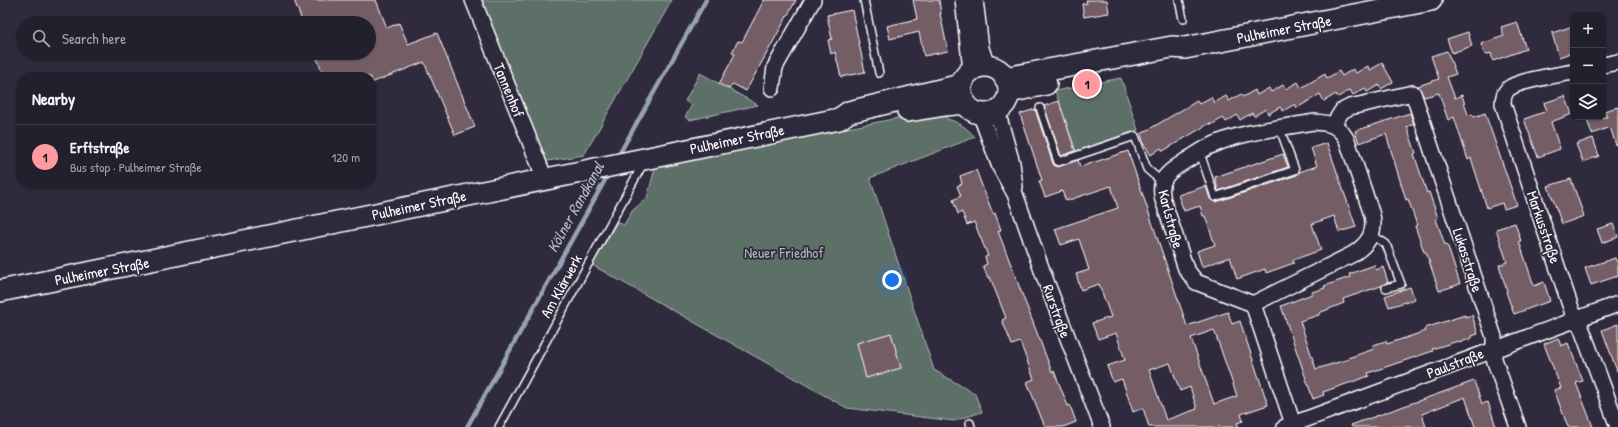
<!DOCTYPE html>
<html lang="en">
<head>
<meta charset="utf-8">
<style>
  body { margin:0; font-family:"Patrick Hand",sans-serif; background:#2f2d3a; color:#f1f3f6 }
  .controls { position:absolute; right:12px; top:12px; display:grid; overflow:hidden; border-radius:8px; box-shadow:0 1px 3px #0004 }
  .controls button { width:36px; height:36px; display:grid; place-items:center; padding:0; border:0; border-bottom:1px solid #403e4a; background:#23202e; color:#f1f3f6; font:20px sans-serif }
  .you { position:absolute; left:892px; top:280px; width:14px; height:14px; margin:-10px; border:3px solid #fff; border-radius:50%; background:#1a73e8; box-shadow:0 0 0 6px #1a73e833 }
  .badge { display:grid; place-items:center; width:26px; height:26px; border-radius:50%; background:#ff9aa2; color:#111; font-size:13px; font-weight:700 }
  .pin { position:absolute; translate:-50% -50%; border:2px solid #fff; box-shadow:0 1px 4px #0006 }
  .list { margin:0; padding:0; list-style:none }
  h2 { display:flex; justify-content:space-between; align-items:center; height:52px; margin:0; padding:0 16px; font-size:17px }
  h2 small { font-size:13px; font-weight:400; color:#a3a3aa }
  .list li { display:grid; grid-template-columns:26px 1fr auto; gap:12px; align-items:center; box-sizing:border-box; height:64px; padding:0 16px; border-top:1px solid #403e4a }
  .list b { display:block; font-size:15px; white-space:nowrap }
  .list p { margin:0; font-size:13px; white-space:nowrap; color:#a3a3aa }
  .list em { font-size:13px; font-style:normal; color:#a3a3aa }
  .icon { flex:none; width:22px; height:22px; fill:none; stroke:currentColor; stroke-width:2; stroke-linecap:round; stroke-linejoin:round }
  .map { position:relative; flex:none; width:1618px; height:427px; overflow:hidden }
  .search { position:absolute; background:#23202e; box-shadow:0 1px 3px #0004; left:16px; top:16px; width:360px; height:44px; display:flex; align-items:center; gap:10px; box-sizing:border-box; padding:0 14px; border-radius:22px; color:#a3a3aa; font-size:15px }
  .panel { position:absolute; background:#23202e; box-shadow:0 1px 3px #0004; left:16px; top:72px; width:360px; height:116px; border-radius:16px }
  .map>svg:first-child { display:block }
  .green { fill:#5d6f68; stroke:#aeb7b4 }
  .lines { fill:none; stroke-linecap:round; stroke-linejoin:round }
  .stream { stroke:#97a3b1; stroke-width:4.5 }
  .building { fill:#755d66; stroke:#fff; fill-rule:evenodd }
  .service-casing { stroke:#fff; stroke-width:10 }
  .minor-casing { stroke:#fff; stroke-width:18 }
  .secondary-casing { stroke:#fff; stroke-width:24 }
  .service { stroke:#2f2a3d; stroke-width:7 }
  .minor { stroke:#2f2a3d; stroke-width:15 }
  .secondary { stroke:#2f2a3d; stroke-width:21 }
  .labels { text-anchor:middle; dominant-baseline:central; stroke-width:3.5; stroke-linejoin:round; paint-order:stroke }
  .street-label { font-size:15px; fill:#fff; stroke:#2f2a3d }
  .park-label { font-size:15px; fill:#aeb7b4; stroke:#2f2a3d }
  .water-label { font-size:16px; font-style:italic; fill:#b1bac4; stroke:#2f2a3d }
</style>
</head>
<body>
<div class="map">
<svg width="1618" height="427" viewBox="0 0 1618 427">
  <rect width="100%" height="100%" fill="#2f2a3d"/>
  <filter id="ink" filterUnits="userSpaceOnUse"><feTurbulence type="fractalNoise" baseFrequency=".025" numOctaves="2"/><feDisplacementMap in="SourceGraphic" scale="8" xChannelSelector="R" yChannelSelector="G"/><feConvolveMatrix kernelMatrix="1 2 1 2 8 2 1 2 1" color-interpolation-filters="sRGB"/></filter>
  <g filter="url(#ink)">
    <g class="green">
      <path d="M479 0H672L584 155 547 161 542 157Z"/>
      <path d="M700 73 758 105 690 120 685 117 692 105 685 101Z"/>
      <path d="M1121 78 1138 130 1076 151 1055 91Z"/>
      <path d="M943 109 947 119C959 122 967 128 975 137L870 178 934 370 975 394 982 412 954 421 847 408 592 265 617 222 624 225 632 211 647 198 655 168 665 164 783 138 853 127Z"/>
    </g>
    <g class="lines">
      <g class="stream">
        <path d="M617 158 706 0"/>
        <path d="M467 427 609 173"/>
      </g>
    </g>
    <g class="building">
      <path d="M294 0H376L387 28 399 23 408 44 437 33 475 127 455 135 424 62 371 83V77H324L315 53H369V23H303Z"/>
      <path d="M764 0H796L746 91 733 84 729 89 719 84 735 54 732 52 738 41 742 42Z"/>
      <path d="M913 0H939L941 14H940L948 51 924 56 919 32 890 39 887 26 917 19Z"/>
      <path d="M1086 0H1107L1109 13 1084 17 1082 4 1087 3Z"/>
      <path d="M852 10 865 72 841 77 835 52 831 54 828 40 832 39 827 15Z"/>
      <path d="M1517 22 1526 49 1493 61 1491 53 1485 55 1481 44 1504 36 1501 27Z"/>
      <path d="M1573 26V52L1559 57 1552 33Z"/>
      <path d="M1468 32 1472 46 1452 53 1447 39Z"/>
      <path d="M1447 51 1456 74 1447 77 1455 98 1462 95 1468 115 1472 114 1474 117 1485 113 1517 205 1504 209 1502 203 1487 208 1471 158 1468 160 1454 117 1448 120 1439 93 1424 97 1418 86 1439 79 1431 56Z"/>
      <path d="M1382 63 1393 82 1381 89 1379 85 1367 92 1365 88 1353 95 1350 90 1338 97 1336 94 1324 101 1320 94 1297 108 1295 104 1283 111 1280 107 1268 114 1266 109 1254 116 1252 113 1240 120 1237 115 1226 122 1223 118 1211 125 1210 123 1163 151 1161 148 1151 155 1144 144 1141 134 1197 101 1199 104 1211 97 1214 103 1226 96 1229 101 1241 94 1243 97 1255 90 1257 95 1269 88 1271 92 1283 85 1286 89 1298 82 1301 88 1325 74 1327 78 1339 71 1342 76 1353 69 1356 73 1368 66 1370 70Z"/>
      <path d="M1565 96 1572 114 1551 122 1560 149 1538 157 1524 119 1547 111 1544 103Z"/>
      <path d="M1059 101 1075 151 1061 156 1044 106Z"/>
      <path d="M1618 107V144L1616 145 1610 127 1592 134 1586 117H1607L1604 111Z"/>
      <path d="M1035 109 1053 164 1057 167 1078 160 1080 167 1128 151 1187 326 1228 312 1232 324 1240 321 1268 405 1241 414 1243 421 1237 423 1239 427H1149L1143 408 1133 412 1122 379 1113 382 1107 366 1125 360 1116 333 1098 339 1092 323 1111 317 1099 284 1081 290 1076 274 1089 270 1079 239 1061 245 1055 229 1118 208 1111 186 1066 201 1062 191 1045 197 1039 181 1042 180 1020 114ZM1214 330 1237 396 1214 404 1191 338ZM1170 363 1180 391 1190 387 1197 409 1166 420 1149 370Z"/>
      <path d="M1410 113 1414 124 1407 127 1416 153 1414 154 1427 193 1429 192 1438 218 1436 219 1445 245 1447 244 1460 284 1439 291 1426 252H1424L1415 226 1417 225 1408 199 1406 200 1402 187 1386 134 1359 143 1355 131Z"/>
      <path d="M1593 138 1599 156 1583 162 1576 144Z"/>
      <path d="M1327 143 1356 227 1339 232 1334 216 1312 224 1321 250 1293 260 1294 263 1266 273 1265 269 1237 279 1230 257 1202 267 1197 251 1215 245 1205 216H1203L1200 206 1184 211 1178 195 1206 186 1210 199 1216 202 1297 175 1299 172 1317 166 1311 148Z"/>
      <path d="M1283 154 1288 167 1218 191 1215 177Z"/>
      <path d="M976 170 993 214 995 213 1001 230 998 231 1052 372 1054 371 1068 406 1070 405 1076 422 1063 427H1045L1027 382 1034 379 1020 342 1012 345 1002 320 1006 318 990 277 988 278 983 266 987 264 985 257 988 256 974 222 967 225 962 212 958 214 953 200 961 196 957 186 962 184 960 176Z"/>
      <path d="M1571 179 1584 216 1562 224 1548 186Z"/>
      <path d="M1515 223 1521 241H1519L1534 286 1544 282 1550 301 1514 314 1506 292 1507 291 1499 265 1507 262 1496 229Z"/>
      <path d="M1613 224 1618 237 1602 243 1597 229Z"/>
      <path d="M1615 258 1618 265V276L1591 285 1585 268Z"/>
      <path d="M1375 265 1376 270 1383 267 1388 282 1381 286 1343 299 1344 303 1319 313V315L1300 321 1316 369 1349 359 1348 358 1374 349 1373 345 1386 341 1387 344 1426 331 1425 328 1465 315V317L1472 315 1478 334 1472 336V338L1459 343 1458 341 1432 349 1433 351 1368 373 1369 376 1323 392 1324 395 1313 399 1281 306 1312 294V292L1325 288 1324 286 1350 277 1349 274Z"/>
      <path d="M1410 287 1415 299 1389 307 1385 296Z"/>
      <path d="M1618 324V371H1617L1602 330Z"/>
      <path d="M891 333 901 368 866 378 857 343Z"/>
      <path d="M1558 338 1561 346 1568 343 1583 381 1576 383 1593 427H1568L1554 390 1561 388 1544 344Z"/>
      <path d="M1474 381 1482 404 1488 402 1496 427H1475L1465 397 1422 414 1426 427H1352L1351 425Z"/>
    </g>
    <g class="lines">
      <defs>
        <g id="service">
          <path d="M864 0 879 73"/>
          <path d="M1179 0 1183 19"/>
          <path d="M1040 108 1058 162 1135 136 1147 169 1162 182"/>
          <path d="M1200 153 1215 197 1295 170 1280 129"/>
          <path d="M1372 235 1386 244 1401 284 1386 288"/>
          <path d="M970 423 971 427"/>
          <path d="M499 427 644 162"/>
        </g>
        <g id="minor">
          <path d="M473 0 545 179"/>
          <path d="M963 0 971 70"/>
          <path d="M975 0 981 48 987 66"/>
          <path d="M1603 65 1618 62"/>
          <path d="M1573 72C1559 75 1518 80 1508 89 1504 93 1503 98 1503 104L1572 311 1581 327 1618 427"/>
          <path d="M772 88 775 67 813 0"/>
          <path d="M997 111 1012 163 1015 187"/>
          <path d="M980 113 1000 167 1015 194 1044 276 1102 427"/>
          <path d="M1333 125 1342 111 1350 107 1413 93 1494 337V359L1518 427"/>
          <path d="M1253 304 1196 282 1186 269 1163 200C1157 177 1170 171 1187 160 1196 155 1204 148 1213 145 1243 131 1282 128 1314 122 1331 123 1338 125 1347 140L1372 215C1376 233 1368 244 1353 254L1253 304 1293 424"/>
          <path d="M1285 427 1618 304"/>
        </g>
        <g id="secondary">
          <circle cx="985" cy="90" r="24"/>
          <path d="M1005 78 1172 47 1185 48 1431 0"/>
          <path d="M1009 92 1046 84"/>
          <path d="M908 111 945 105 965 103"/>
          <path d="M0 291 839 119 849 112 961 85"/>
        </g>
      </defs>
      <use href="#service" class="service-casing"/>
      <use href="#minor" class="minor-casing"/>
      <use href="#secondary" class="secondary-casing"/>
      <use href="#service" class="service"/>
      <use href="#minor" class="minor"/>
      <use href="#secondary" class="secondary"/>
    </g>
  </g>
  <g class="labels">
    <g class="street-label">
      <text transform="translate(1284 29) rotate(-11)">Pulheimer Straße</text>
      <text transform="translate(509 90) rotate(68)">Tannenhof</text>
      <text transform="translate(737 139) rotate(-12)">Pulheimer Straße</text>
      <text transform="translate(419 205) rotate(-12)">Pulheimer Straße</text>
      <text transform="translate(1171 219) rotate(75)">Karlstraße</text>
      <text transform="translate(1544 227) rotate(71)">Markusstraße</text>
      <text transform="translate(1468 260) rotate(72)">Lukasstraße</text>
      <text transform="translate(102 271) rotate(-11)">Pulheimer Straße</text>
      <text transform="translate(561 286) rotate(-61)">Am Klärwerk</text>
      <text transform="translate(1057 311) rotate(70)">Rurstraße</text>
      <text transform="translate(1455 363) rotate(-21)">Paulstraße</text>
    </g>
    <g class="park-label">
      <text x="784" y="252">Neuer Friedhof</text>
    </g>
    <g class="water-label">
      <text transform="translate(575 207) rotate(-61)">Kölner Randkanal</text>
    </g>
  </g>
</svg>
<div class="controls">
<button>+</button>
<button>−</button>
<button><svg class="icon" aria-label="layers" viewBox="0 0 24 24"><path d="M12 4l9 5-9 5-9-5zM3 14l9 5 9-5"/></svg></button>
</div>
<div class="you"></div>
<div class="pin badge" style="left:1087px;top:84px">1</div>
<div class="search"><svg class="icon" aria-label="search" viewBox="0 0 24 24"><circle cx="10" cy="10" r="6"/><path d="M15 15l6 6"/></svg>Search here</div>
<section class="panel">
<h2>Nearby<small></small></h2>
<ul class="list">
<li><span class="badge">1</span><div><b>Erftstraße</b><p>Bus stop · Pulheimer Straße</p></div><em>120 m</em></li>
</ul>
</section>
</div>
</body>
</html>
